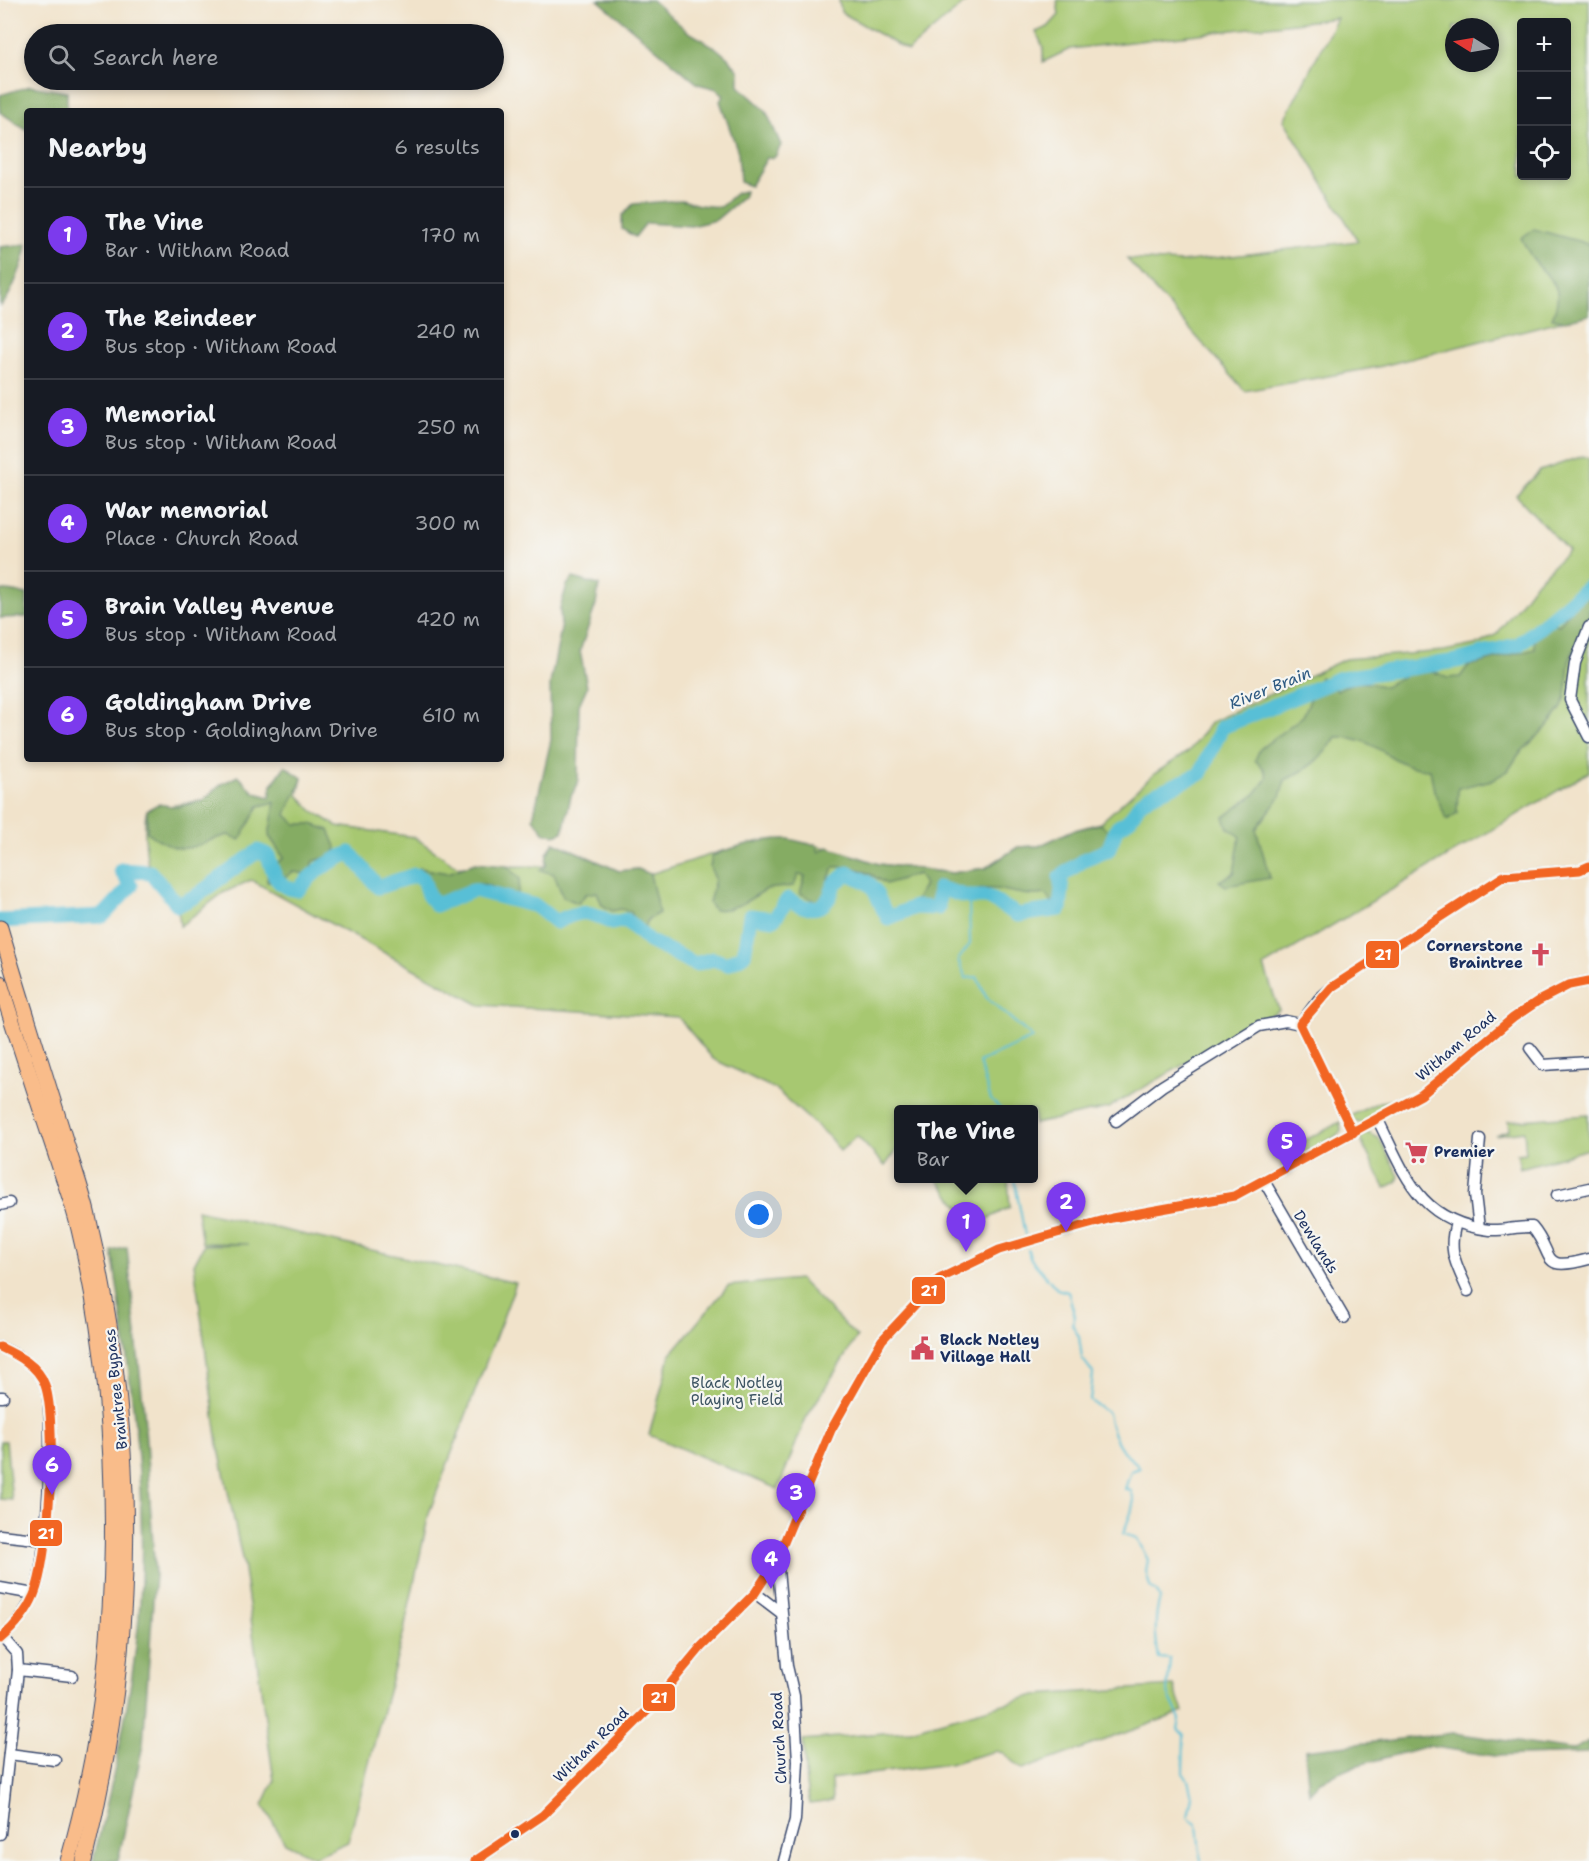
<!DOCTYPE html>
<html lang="en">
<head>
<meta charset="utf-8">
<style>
  body { margin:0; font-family:"Shantell Sans",sans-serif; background:#242831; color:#f1f3f6 }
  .controls { position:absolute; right:18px; top:18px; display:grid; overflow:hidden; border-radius:6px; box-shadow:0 3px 9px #0003 }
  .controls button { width:54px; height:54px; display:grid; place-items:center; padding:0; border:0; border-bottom:2px solid #363941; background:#171b24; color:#f1f3f6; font:30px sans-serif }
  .compass { position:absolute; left:1445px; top:18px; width:54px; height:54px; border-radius:50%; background:#171b24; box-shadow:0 3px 9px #0003; rotate:281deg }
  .you { position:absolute; left:759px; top:1215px; width:21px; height:21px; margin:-15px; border:4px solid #fff; border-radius:50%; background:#1a73e8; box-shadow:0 0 0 9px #1a73e833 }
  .badge { display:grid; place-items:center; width:39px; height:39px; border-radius:50%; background:#7c3aed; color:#fff; font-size:20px; font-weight:700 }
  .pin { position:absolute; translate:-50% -50px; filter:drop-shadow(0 2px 3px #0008) }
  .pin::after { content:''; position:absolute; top:32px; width:21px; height:18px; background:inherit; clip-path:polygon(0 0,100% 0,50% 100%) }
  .popup { position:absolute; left:894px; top:1105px; width:144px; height:78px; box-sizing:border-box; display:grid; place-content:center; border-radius:6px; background:#171b24; filter:drop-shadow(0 2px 4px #0005); font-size:20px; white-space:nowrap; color:#9ea1a6 }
  .popup b { font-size:22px; color:#f1f3f6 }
  .popup::after { content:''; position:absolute; left:50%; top:100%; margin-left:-12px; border:12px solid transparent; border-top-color:#171b24 }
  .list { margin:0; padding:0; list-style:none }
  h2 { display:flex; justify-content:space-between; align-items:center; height:78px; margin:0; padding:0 24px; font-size:26px }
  h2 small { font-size:20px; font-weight:400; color:#9ea1a6 }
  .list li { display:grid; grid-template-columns:39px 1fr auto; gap:18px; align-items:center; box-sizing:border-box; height:96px; padding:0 24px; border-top:2px solid #363941 }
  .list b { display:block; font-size:22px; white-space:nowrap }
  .list p { margin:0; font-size:20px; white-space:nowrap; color:#9ea1a6 }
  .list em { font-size:20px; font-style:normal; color:#9ea1a6 }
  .icon { flex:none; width:33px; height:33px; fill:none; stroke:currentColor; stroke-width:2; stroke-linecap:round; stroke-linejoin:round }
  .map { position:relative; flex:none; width:1589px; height:1861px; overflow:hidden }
  .search { position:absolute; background:#171b24; box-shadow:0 3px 9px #0003; left:24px; top:24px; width:480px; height:66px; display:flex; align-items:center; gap:15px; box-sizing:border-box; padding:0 21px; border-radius:33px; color:#9ea1a6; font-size:22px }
  .panel { position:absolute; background:#171b24; box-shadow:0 3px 9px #0003; left:24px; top:108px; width:480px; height:654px; border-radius:6px }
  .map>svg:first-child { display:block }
  .green { fill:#a7c871; stroke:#617c68; stroke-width:1.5; fill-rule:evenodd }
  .forest { fill:#85ac63; stroke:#506e60; stroke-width:1.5 }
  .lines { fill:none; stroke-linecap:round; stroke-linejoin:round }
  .stream { stroke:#59bfd6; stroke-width:2 }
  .river { stroke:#59bfd6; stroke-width:15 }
  .minor-casing { stroke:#3b4a6e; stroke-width:13 }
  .highway-casing { stroke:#3b4a6e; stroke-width:17 }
  .minor { stroke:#fff; stroke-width:10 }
  .highway { stroke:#f9bc8a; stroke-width:15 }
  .bus-1-casing { stroke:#f6f6f2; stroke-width:14 }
  .bus-1 { stroke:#f26522; stroke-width:9 }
  .bus-dot { fill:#1b2f5e; stroke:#f6f6f2; stroke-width:2 }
  .labels { text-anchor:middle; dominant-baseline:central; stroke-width:4.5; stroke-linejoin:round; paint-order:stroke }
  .poi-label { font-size:15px; font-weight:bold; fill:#1b2f5e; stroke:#f6f6f2; text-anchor:start }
  .street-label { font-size:15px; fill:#1b2f5e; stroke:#f6f6f2 }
  .park-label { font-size:15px; fill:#3e5563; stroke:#f6f6f2 }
  .water-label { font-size:16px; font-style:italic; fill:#2e5a82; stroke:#f6f6f2 }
  .line-badge { stroke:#f6f6f2; stroke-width:2 }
  .badge-label { font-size:16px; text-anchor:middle; font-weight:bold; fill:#fff }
</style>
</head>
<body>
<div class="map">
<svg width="1589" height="1861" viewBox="0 0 1589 1861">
  <rect width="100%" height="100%" fill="#f6f6f2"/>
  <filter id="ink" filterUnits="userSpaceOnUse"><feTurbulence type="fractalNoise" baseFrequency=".0167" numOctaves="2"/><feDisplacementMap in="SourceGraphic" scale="12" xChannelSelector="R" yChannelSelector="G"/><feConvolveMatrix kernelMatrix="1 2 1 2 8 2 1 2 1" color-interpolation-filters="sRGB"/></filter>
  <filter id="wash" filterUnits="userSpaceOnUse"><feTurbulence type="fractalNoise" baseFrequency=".008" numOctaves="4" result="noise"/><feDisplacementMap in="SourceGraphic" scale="24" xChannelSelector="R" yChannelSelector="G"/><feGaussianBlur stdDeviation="1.35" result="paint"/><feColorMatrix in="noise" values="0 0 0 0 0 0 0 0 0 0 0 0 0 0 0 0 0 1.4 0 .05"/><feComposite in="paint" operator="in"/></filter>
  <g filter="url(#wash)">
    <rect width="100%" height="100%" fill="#f1e3cb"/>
    <g class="green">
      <path d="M839 0H968L908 51 841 12Z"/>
      <path d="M1057 0H1589V314L1378 367 1245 391 1127 259 1181 262 1358 241 1284 120 1337 18 1070 49 1043 62V47L1036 32 1048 27 1059 15ZM1522 22H1566V176H1522ZM1454 27H1490V63H1454Z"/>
      <path d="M1583 456 1589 459V772L1264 966 1279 1010 1108 1108 1034 1124V1110H898V1148L885 1166 857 1136 840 1151 829 1137 775 1089 713 1059 678 1017 480 1005 251 880 223 893 180 926C178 895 168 897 152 875 145 865 143 821 147 810L204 800 220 785 238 776 255 793 275 801 272 785 285 766 302 778 298 795 313 811 337 826 414 837 458 867 546 866 547 854 554 842 619 871 638 869 650 874 722 851 788 839 840 851 879 864 952 873 985 868 1018 847 1039 846 1071 831 1100 823 1154 774 1189 751 1211 722 1345 659 1444 651 1479 644 1497 634 1537 581 1568 551 1516 495 1540 471Z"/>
      <path d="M1397 1100 1399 1104 1364 1124 1353 1121 1350 1116 1379 1102Z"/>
      <path d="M1588 1115 1589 1149 1520 1168 1517 1154 1526 1153 1524 1131 1495 1135 1509 1130 1508 1121Z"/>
      <path d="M1340 1122 1341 1131 1336 1136 1283 1165 1281 1160 1298 1144Z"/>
      <path d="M1368 1133 1379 1138 1399 1176 1397 1182 1385 1188 1359 1137Z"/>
      <path d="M937 1179H1008L1010 1207 974 1226Z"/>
      <path d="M197 1210 516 1283 429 1513 403 1635 348 1842 314 1857 285 1843 263 1805 274 1781 243 1563 218 1444 194 1264 204 1245 249 1244 202 1243Z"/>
      <path d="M799 1279 857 1337 806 1418 778 1489 649 1435 670 1355 728 1286Z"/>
      <path d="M0 1441H6L12 1500 0 1499Z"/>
      <path d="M1174 1686 1183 1712 1022 1770 1003 1753 995 1751 949 1764 831 1779 832 1801 810 1804 806 1785 803 1740 907 1731 1036 1695Z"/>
    </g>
    <g class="forest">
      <path d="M598 0H652L687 31 715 47 728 58 739 71V86L766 111 781 145 775 157 767 158 750 186 740 182 738 152 720 101 724 95 717 89 698 84Z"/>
      <path d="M30 86 67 92V111H27V130L0 112V95Z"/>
      <path d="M745 191 744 196 716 220 691 226 646 223 635 237 622 229V216L633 204 682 200 699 205 720 207 736 193Z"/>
      <path d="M1534 229 1589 244V315L1565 321 1552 318C1564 289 1555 284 1536 263 1530 256 1526 247 1521 238Z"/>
      <path d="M27 244C26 257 10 300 0 306V247Z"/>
      <path d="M573 578 599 585 596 604 580 651 587 687 579 705 578 784 571 796 563 832 555 835 545 833 533 818 551 740 550 684 561 629 560 608 567 585Z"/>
      <path d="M1589 586V615L1569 662 1566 697 1561 709 1547 727 1519 754 1508 771 1492 780 1458 788 1457 813 1447 820 1434 791 1430 769C1390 769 1380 736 1336 737 1323 758 1307 770 1285 780L1280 797 1256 829 1270 878 1226 886 1219 881 1234 873 1240 836 1228 828 1224 817 1254 795 1267 778 1264 769 1255 760 1260 749 1303 716 1320 677 1337 690C1355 680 1365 681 1385 687 1403 674 1427 664 1447 678L1460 677 1468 666 1535 649 1534 633 1545 620 1559 625Z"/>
      <path d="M0 590 27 594V617L0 618Z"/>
      <path d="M285 766 302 778C299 792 290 801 286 815L296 824H312L329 830 337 849 331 856 314 861 308 874 293 872 277 883 267 882 268 869 284 858 269 836 275 802 259 806 240 840 228 835C187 846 186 860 147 832V810L158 804 178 807 204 800 220 785 238 776 255 793 270 797 272 785Z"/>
      <path d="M1100 824 1111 833 1108 845 1063 870 1066 895 1064 902H1051L1045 894C1017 899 995 881 971 893L945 884 934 911H924L915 901 924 885 918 874 886 884C869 872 855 865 834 867L828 880 830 892 818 903 800 893 805 876 798 875 794 886 767 889 742 904 728 909 714 910 709 903 715 879 710 867 712 856C732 847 765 838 787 839 798 840 805 845 816 844L819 852 828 847 879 864 952 873 986 868 1018 847 1039 846 1071 831Z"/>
      <path d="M554 842 619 871 638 869 650 874 659 913 648 919 643 933 632 932 634 920 631 912 621 909 612 911 602 905 597 892 586 894 578 903 563 897 554 874 540 870 546 866 547 854Z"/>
      <path d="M475 863 507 866 520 879 518 894 506 899C501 887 482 881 469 886 457 892 449 900 434 901L419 868 448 873Z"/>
      <path d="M127 1247 144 1412 155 1574 143 1745 118 1861H93C111 1790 127 1719 136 1646 152 1518 131 1379 112 1251Z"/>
      <path d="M1453 1733 1572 1750 1589 1741V1753L1494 1756 1428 1746 1355 1766 1320 1781 1309 1793 1305 1750Z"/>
    </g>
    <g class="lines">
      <g class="stream">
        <path d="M969 900 970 944 958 960 966 978 977 977 986 997 1033 1038 979 1062 991 1100 1002 1110"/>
        <path d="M1014 1178 1025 1235"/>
        <path d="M1028 1250 1030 1258 1057 1289 1068 1292 1075 1316 1072 1324 1079 1337 1082 1358 1093 1373 1090 1401 1108 1413C1110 1426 1115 1440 1123 1451 1127 1458 1136 1460 1140 1468L1131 1471 1125 1489 1131 1491 1134 1500 1131 1513 1123 1534 1137 1538 1148 1560 1146 1571 1150 1587 1157 1592 1160 1598C1154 1617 1155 1638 1159 1658L1170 1659 1167 1691 1180 1719 1178 1729 1184 1735 1183 1773 1188 1780 1192 1796 1188 1817 1197 1825 1201 1861"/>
      </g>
      <path class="river" d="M0 921 103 916 131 886 121 870 150 872 178 905 196 896 258 851 268 855C273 874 276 888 298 890 313 872 328 862 350 853L378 887 415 875 423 879 428 895 436 905 474 890 536 906 556 922C582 909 587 910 612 923L626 920 649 941 695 964 713 959 727 964 744 955 750 916 774 919 788 899C810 913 828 912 834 884L848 873C883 888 871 889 888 918L915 907 938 908 939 888 968 897H987L1018 915 1060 909 1062 889 1060 877 1084 860 1108 850 1117 828 1130 819 1139 804 1150 796 1200 774 1222 727 1341 678 1457 661 1519 644 1589 586"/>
    </g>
  </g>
  <g filter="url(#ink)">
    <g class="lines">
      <defs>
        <g id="minor">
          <path d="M1589 627 1575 663 1570 700 1589 737"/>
          <path d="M1300 1024 1319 999 1332 987 1504 876 1580 870 1589 866"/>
          <path d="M1530 1048 1543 1065 1589 1062"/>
          <path d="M1378 1120C1406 1177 1420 1222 1490 1230 1504 1231 1518 1226 1532 1227 1556 1255 1538 1273 1589 1259"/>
          <path d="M1116 1121 1162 1086 1259 1026 1286 1021 1300 1024 1353 1133"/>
          <path d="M1264 1181 1344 1318"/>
          <path d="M1557 1195 1589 1188"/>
          <path d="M0 1205 9 1203"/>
          <path d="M1456 1223C1447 1252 1457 1265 1468 1291"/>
          <path d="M1479 1228 1475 1194 1480 1139"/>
          <path d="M0 1347C17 1354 38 1366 45 1385 56 1412 47 1568 34 1595 26 1610 13 1629 0 1639"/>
          <path d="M0 1397H3"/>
          <path d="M0 1535 45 1540"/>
          <path d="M777 1559 787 1666 794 1696 798 1761 795 1820 784 1861"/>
          <path d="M0 1588 34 1594"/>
          <path d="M755 1593 780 1612"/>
          <path d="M18 1670 72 1676"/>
          <path d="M9 1754 55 1760"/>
          <path d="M0 1834 18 1670 17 1654 2 1637"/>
          <path d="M475 1861 543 1815 651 1707 701 1647 755 1593 777 1559 831 1430 882 1340 939 1279 999 1250 1057 1233 1112 1218 1234 1196 1421 1095 1513 1018 1538 1001 1569 985 1589 981"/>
        </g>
        <g id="highway">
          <path d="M0 928C20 996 41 1062 62 1130 70 1157 80 1184 87 1212 139 1433 139 1641 84 1861"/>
          <path d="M0 983C18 1041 37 1098 56 1155 63 1178 72 1201 78 1225 126 1424 125 1664 68 1861"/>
        </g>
      </defs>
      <use href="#minor" class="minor-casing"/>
      <use href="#highway" class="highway-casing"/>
      <use href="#minor" class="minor"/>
      <use href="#highway" class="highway"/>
      <defs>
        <g id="bus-1">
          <path d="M1353 1133 1300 1024 1332 987 1504 876 1580 870 1589 866"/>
          <path d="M0 1347C17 1355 38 1365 45 1385 58 1422 49 1559 34 1595 27 1612 13 1628 0 1639"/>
          <path d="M475 1861 543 1815 651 1707 701 1647 755 1593 777 1559 831 1430 882 1340 939 1279 999 1250 1057 1233 1112 1218 1234 1196 1421 1095 1513 1018 1538 1001 1569 985 1589 981"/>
        </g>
      </defs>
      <use href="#bus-1" class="bus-1-casing"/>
      <use href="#bus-1" class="bus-1"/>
    </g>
  </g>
  <defs>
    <symbol id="church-bare" viewBox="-9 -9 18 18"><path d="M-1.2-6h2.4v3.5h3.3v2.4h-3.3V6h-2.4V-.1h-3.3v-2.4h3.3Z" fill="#d1495b" stroke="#f6f6f2" stroke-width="2.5" paint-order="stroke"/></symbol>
    <symbol id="supermarket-bare" viewBox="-9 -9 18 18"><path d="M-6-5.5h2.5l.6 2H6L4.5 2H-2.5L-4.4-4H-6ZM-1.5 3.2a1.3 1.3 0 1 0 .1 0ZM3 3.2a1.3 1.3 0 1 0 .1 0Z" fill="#d1495b" stroke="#f6f6f2" stroke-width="2.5" paint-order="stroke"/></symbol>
    <symbol id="civic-bare" viewBox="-9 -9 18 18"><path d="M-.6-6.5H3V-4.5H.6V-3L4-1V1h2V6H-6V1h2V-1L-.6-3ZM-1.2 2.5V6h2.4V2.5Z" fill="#d1495b" stroke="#f6f6f2" stroke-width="2.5" paint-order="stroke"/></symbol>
  </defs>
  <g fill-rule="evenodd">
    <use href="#church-bare" x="1524" y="938" width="33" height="33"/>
    <use href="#supermarket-bare" x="1400" y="1136" width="33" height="33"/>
    <use href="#civic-bare" x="906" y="1332" width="33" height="33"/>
  </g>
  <circle class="bus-dot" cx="515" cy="1834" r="5"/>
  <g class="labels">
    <g class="poi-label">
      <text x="1523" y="946" text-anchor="end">Cornerstone<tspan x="1523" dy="17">Braintree</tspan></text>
      <text x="1434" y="1152">Premier</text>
      <text x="940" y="1340">Black Notley<tspan x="940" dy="17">Village Hall</tspan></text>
    </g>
    <g class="street-label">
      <text transform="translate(1456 1046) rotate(-40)">Witham Road</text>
      <text transform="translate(1316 1242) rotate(58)">Dewlands</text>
      <text transform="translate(116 1389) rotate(-96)">Braintree Bypass</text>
      <text transform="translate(779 1738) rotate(-93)">Church Road</text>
      <text transform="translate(591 1745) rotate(-45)">Witham Road</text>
    </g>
    <g class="park-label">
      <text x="737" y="1383">Black Notley<tspan x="737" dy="17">Playing Field</tspan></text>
    </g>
    <g class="water-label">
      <text transform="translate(1270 688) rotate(-22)">River Brain</text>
    </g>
  </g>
  <g class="line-badge">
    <rect x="1365" y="940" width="35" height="29" rx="6" fill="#f26522"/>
    <rect x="911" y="1276" width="35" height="29" rx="6" fill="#f26522"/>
    <rect x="29" y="1519" width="34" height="28" rx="6" fill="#f26522"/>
    <rect x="642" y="1683" width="34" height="29" rx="6" fill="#f26522"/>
  </g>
  <g class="badge-label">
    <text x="1383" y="960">21</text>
    <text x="929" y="1296">21</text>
    <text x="46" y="1539">21</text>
    <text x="659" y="1703">21</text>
  </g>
</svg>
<div class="controls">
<button>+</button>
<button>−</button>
<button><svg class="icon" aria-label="locate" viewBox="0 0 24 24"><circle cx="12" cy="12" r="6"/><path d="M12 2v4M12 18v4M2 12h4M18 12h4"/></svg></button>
</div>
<svg class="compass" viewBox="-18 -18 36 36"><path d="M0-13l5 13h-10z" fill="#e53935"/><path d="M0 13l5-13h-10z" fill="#9ea1a6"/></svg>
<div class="you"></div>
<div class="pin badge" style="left:966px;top:1252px">1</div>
<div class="popup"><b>The Vine</b>Bar</div>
<div class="pin badge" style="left:1066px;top:1232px">2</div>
<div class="pin badge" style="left:796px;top:1523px">3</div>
<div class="pin badge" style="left:771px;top:1589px">4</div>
<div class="pin badge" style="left:1287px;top:1172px">5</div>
<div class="pin badge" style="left:52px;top:1495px">6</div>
<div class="search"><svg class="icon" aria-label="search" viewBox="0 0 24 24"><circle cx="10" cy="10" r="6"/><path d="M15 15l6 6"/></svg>Search here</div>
<section class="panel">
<h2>Nearby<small>6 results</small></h2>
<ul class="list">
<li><span class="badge">1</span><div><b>The Vine</b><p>Bar · Witham Road</p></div><em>170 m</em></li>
<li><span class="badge">2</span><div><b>The Reindeer</b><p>Bus stop · Witham Road</p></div><em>240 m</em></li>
<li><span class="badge">3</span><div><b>Memorial</b><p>Bus stop · Witham Road</p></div><em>250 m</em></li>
<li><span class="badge">4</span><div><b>War memorial</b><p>Place · Church Road</p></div><em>300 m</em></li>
<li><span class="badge">5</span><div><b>Brain Valley Avenue</b><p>Bus stop · Witham Road</p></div><em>420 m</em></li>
<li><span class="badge">6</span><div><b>Goldingham Drive</b><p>Bus stop · Goldingham Drive</p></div><em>610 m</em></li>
</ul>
</section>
</div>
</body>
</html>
